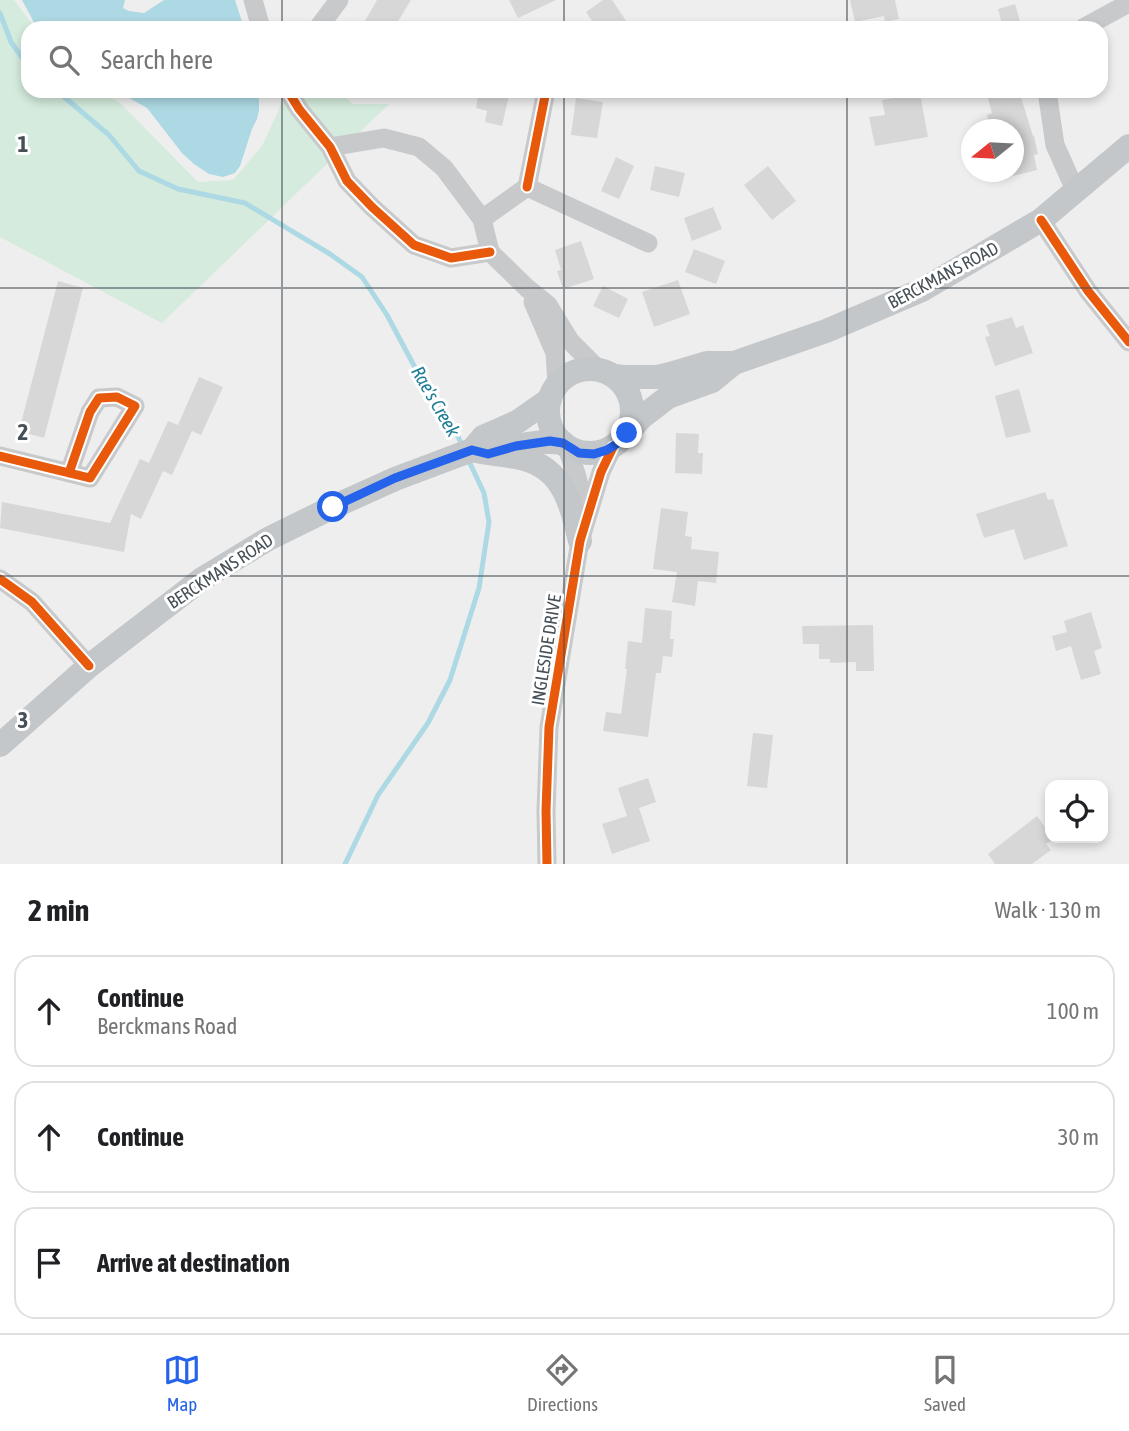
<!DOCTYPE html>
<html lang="en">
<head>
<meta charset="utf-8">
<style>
  body { margin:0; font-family:"Asap Condensed",sans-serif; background:#f2f2f2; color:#202124 }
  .controls { position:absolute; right:21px; bottom:21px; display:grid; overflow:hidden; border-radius:14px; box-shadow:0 4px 10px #0003 }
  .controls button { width:63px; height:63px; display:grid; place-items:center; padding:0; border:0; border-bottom:2px solid #e0e0e0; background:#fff; color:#202124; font:35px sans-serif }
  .compass { position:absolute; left:961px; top:119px; width:63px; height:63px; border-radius:50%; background:#fff; box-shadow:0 4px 10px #0003; rotate:252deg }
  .stop { position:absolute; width:21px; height:21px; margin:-16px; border:5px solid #2563eb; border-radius:50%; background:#fff }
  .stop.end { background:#2563eb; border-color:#fff; box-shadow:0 2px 7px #0008 }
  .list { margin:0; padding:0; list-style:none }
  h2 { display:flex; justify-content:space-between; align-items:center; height:91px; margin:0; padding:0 28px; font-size:30px }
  h2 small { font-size:23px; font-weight:400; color:#757577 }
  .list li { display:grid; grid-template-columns:46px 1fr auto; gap:21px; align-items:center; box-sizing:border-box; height:112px; margin:0 14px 14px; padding:0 14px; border:2px solid #e0e0e0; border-radius:21px }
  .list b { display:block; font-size:26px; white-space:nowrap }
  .list p { margin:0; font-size:23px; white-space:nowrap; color:#757577 }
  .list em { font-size:23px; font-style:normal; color:#757577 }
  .icon { flex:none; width:38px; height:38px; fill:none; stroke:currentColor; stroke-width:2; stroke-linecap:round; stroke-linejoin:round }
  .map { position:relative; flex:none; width:1129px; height:864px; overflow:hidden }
  .search { position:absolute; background:#fff; box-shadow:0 4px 10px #0003; left:21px; right:21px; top:21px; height:77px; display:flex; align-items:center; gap:18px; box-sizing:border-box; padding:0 24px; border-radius:21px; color:#757577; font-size:26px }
  .sheet { height:469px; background:#fff }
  nav { display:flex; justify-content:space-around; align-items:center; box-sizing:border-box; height:98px; border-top:2px solid #e0e0e0; background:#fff; font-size:19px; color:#757577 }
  nav a { display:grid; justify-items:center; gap:4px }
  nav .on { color:#2563eb }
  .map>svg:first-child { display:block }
  .green { fill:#d4ebdd }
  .water { fill:#add9e4 }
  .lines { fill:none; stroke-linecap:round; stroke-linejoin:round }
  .stream { stroke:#add9e4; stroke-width:5 }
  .building { fill:#d7d7d8 }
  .minor { stroke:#c8c9cb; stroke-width:19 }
  .major { stroke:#c4c7c9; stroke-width:24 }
  .cycleway-casing { stroke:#fff; stroke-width:13 }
  .cycleway { stroke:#e8590c; stroke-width:9 }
  .route { stroke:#2563eb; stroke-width:9 }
  .grid { fill:none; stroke:#475057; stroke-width:2; stroke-opacity:0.55 }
  .labels { text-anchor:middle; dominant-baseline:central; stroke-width:6; stroke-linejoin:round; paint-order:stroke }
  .street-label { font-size:18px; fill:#475057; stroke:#fff }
  .water-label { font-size:19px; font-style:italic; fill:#1d7d95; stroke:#fff }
  .grid-label { font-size:23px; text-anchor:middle; font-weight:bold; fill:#475057; stroke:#fff; stroke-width:6; stroke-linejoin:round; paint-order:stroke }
</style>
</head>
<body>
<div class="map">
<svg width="1129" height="864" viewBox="0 0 1129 864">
  <rect width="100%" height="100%" fill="#eee"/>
  <path class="green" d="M0 0H14L35 28H28V91H99L120 103 198 182 233 180 262 146 282 103 295 91H338L353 104H389L162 323 0 237Z"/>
  <g class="water">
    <path d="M22 0H125L123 8 129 11 144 13 164 0H235L244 28H37Z"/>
    <path d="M117 91H259V110L257 119 252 129 240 166 235 173 223 177 209 174 194 164 182 153 147 108Z"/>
  </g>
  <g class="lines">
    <g class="stream">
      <path d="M0 13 11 42 28 66"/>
      <path d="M57 91 109 135 139 171 178 189 245 203 330 254 362 277 387 315 419 375 434 395 453 426 462 445"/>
      <path d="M345 864 378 795 428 723 450 680 479 588 489 522 484 493 467 457"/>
    </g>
  </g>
  <g class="building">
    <path d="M377 0H411L394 28H361Z"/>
    <path d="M509 0H556L518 18Z"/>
    <path d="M603 0H612L631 28H597L586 12Z"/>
    <path d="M850 0H895L899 19 885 22 884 16 855 22Z"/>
    <path d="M1015 4 1022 28H1003L998 9Z"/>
    <path d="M479 91H510L502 126 485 122 487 111 476 108Z"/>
    <path d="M986 91H1019L1033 136H1034L1038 154 1034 155 1037 170 1013 176V130H991L987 115 992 113Z"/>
    <path d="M920 94 928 137 875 146 869 117 885 115 882 100Z"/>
    <path d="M576 98 603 102 597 138 571 135Z"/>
    <path d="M616 157 634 166 619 199 601 191Z"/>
    <path d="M655 166 685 173 679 197 650 190Z"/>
    <path d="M768 166 796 201 772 220 744 185Z"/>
    <path d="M713 207 722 229 692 241 684 218Z"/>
    <path d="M581 241 594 279 563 289 557 271 561 270 555 250Z"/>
    <path d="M694 249 725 261 716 284 685 272Z"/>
    <path d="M678 280 690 314 654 327 642 292Z"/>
    <path d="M58 281 83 288 44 438 19 431Z"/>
    <path d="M603 286 628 299 619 318 593 306Z"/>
    <path d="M1012 317 1016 328 1023 325 1033 353 995 366 985 337 990 336 986 325Z"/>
    <path d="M199 377 223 387 201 435 192 431 172 475 163 471 141 519 131 514 124 552 0 528 2 502 110 523 140 459 149 463 168 421 178 425Z"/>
    <path d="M1019 389 1031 432 1006 438 995 396Z"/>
    <path d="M676 433 699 434 698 453H703L702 474 675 473Z"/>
    <path d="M1045 492 1048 500 1053 499 1068 546 1024 560 1014 529 984 538 976 514Z"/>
    <path d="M661 508 688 512 685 536 692 537 691 549 719 552 716 583 698 581 695 606 672 602 677 572 653 569Z"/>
    <path d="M645 608 672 611 670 639H674L672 657 663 656 661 673H656L648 737 603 731 606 712 621 714 627 669H625L628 641 642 643Z"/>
    <path d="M1091 612 1102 648 1094 651 1101 674 1081 680 1071 646 1056 651 1052 636 1067 632 1064 621Z"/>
    <path d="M873 625 874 671H856V662L830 663V659H819V644H803L802 626Z"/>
    <path d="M753 733 773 735 767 788 747 786Z"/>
    <path d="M648 778 656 802 639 808 650 841 612 854 602 824 627 816 618 788Z"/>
    <path d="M1037 816 1050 834V838L1054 839 1046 844 1051 850 1032 864H995L988 854Z"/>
  </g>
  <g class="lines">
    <g class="minor">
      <path d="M253 0 261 28"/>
      <path d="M318 28 339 0"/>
      <path d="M1083 28 1129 3"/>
      <path d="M288 91 299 109 330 147 347 181 372 207 414 245 451 258 490 252"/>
      <path d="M1047 91 1055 145 1076 192"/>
      <path d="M330 147 384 138 419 147 444 168 482 219 490 252"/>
      <path d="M527 187 546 91"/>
      <path d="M482 219 527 187 648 243"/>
      <path d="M1041 220 1088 291 1129 342"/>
      <path d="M490 252 527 288 548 305 570 341 598 369"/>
      <path d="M533 302 555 353 557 385"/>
      <path d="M566 446C575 469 583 490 582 515"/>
      <path d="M0 456 90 478 135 406 117 397 99 398 90 412 69 473"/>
      <path d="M0 579 32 602 89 666"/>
      <path d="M547 864 546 811 549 727 580 541 601 472 613 447"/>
    </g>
    <g class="major">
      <circle cx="590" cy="411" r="42"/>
      <path d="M614 376 625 377H657L670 374 707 363H734"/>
      <path d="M627 433 642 417 668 397 712 381 734 363 826 331 922 290 1041 220 1129 146"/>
      <path d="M472 450C487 454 500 454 515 457 563 465 570 501 580 541"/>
      <path d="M498 451C520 445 540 440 563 443"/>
      <path d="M0 745 89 666 202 579 268 539 333 507 395 479 472 450 483 437 517 422 550 399"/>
    </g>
    <defs>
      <g id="cycleway">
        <path d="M288 91 299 109 330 147 347 181 372 207 414 245 451 258 490 252"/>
        <path d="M527 187 546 91"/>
        <path d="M1041 220 1088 291 1129 342"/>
        <path d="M0 456 90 478 135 406 117 397 99 398 90 412 69 473"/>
        <path d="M0 579 32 602 89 666"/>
        <path d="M547 864 546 811 549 727 580 541 601 472 613 447"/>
      </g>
    </defs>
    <use href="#cycleway" class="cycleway-casing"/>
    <use href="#cycleway" class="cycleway"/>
  </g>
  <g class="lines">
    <path class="route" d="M333 507 395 478 472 450 488 454 516 446 550 441 563 443 579 453 594 454 607 450 618 443 627 433"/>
  </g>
  <path class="grid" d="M282 0V28M564 0V28M847 0V28M282 91V864M564 91V864M847 91V864M0 288H1129M0 576H1129"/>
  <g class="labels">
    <g class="street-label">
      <text transform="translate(943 275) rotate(-28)">BERCKMANS ROAD</text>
      <text transform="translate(220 571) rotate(-33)">BERCKMANS ROAD</text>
      <text transform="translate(546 650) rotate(-81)">INGLESIDE DRIVE</text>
    </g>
    <g class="water-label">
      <text transform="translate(436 401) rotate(60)">Rae's Creek</text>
    </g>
  </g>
  <g class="grid-label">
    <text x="23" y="152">1</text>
    <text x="23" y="440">2</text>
    <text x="23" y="728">3</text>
  </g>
</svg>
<div class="controls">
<button><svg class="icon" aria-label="locate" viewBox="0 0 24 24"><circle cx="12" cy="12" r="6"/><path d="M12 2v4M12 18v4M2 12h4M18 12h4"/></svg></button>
</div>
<svg class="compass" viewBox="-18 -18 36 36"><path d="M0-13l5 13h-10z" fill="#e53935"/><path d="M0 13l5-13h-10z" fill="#757577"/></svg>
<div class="stop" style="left:333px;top:507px"></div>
<div class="stop end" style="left:627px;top:433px"></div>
<div class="search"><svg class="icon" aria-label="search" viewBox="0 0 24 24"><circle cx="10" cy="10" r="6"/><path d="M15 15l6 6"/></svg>Search here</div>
</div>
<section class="sheet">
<h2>2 min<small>Walk · 130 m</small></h2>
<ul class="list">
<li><svg class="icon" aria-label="ahead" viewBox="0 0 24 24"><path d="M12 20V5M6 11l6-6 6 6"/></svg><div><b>Continue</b><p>Berckmans Road</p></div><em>100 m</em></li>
<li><svg class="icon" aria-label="ahead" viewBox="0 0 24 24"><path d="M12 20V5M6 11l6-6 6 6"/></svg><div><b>Continue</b></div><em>30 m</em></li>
<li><svg class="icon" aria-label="arrive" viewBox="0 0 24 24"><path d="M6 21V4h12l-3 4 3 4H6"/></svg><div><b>Arrive at destination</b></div></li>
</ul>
</section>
<nav>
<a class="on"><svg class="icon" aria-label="map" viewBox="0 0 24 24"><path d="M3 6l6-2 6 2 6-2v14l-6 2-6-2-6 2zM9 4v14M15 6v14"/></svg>Map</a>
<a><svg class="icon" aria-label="directions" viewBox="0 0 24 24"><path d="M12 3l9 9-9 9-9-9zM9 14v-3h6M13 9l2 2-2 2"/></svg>Directions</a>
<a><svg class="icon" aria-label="saved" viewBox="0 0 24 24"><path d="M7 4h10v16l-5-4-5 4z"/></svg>Saved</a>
</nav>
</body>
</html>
